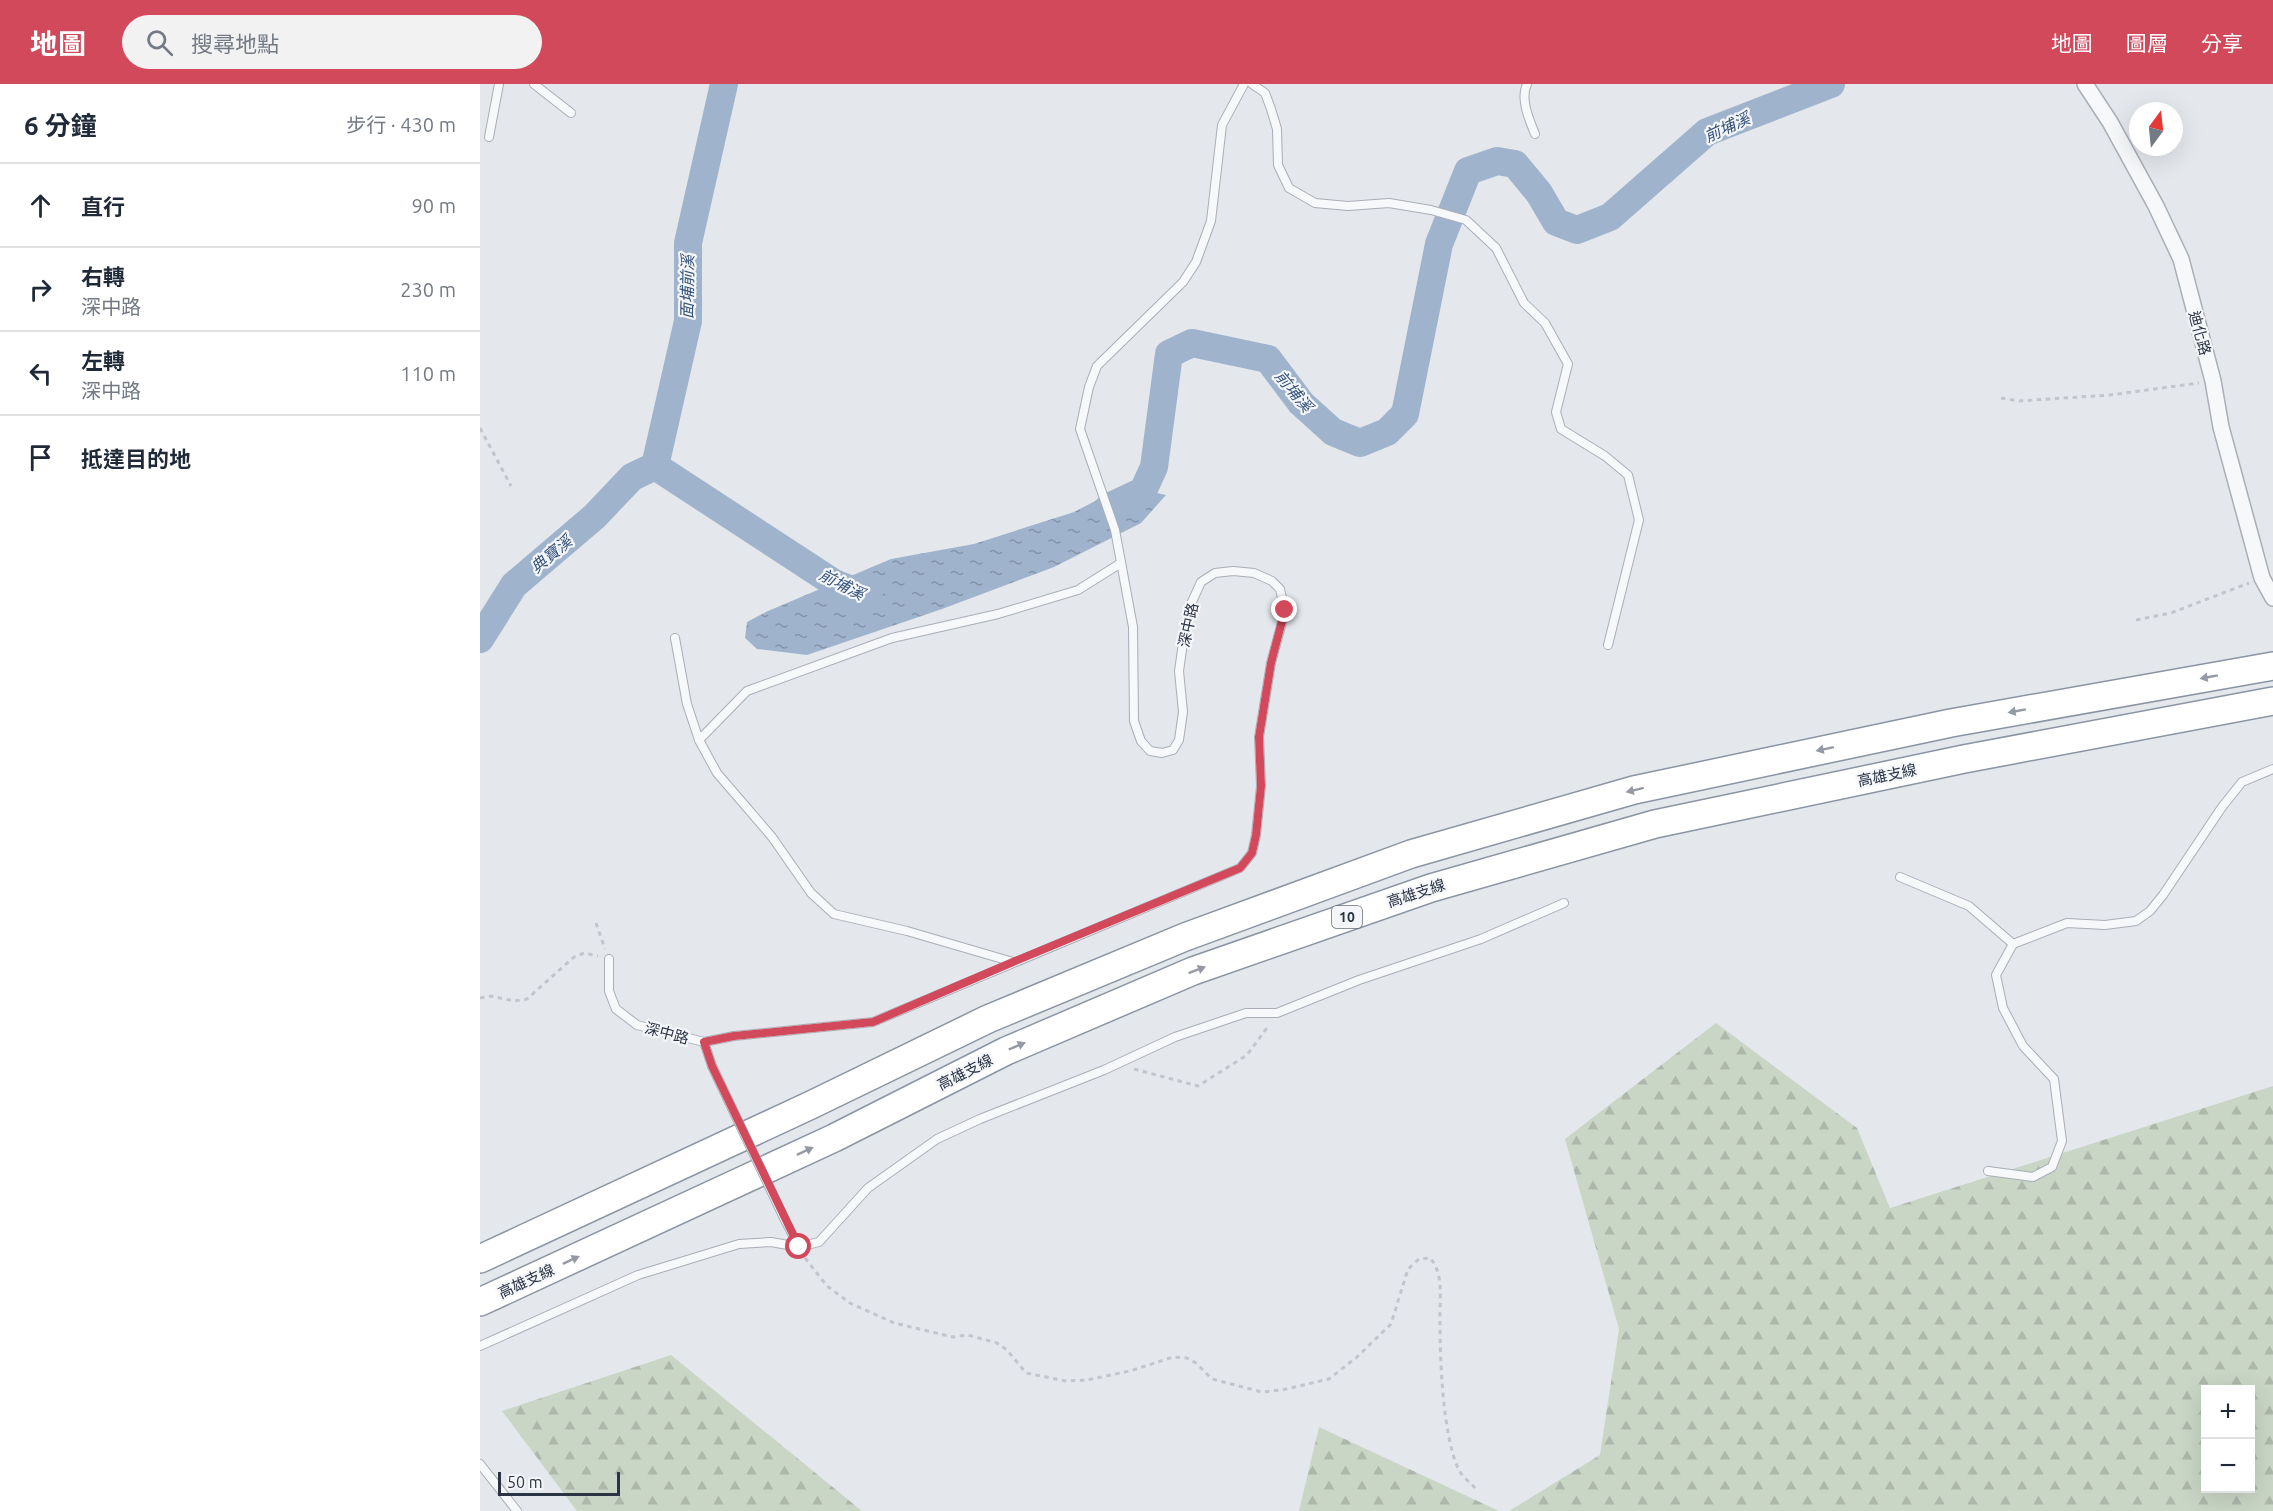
<!DOCTYPE html>
<html lang="zh-TW">
<head>
<meta charset="utf-8">
<style>
  body { margin:0; font-family:Ubuntu,"Noto Sans TC",sans-serif; background:#f2f2f3; color:#1f2937 }
  .controls { position:absolute; right:18px; bottom:18px; display:grid; overflow:hidden; border-radius:0px; box-shadow:0 6px 24px #0002 }
  .controls button { width:54px; height:54px; display:grid; place-items:center; padding:0; border:0; border-bottom:2px solid #e0e1e3; background:#fff; color:#1f2937; font:30px sans-serif }
  .compass { position:absolute; left:1649px; top:18px; width:54px; height:54px; border-radius:50%; background:#fff; box-shadow:0 6px 24px #0002; rotate:15deg }
  .scale { position:absolute; left:18px; bottom:15px; width:122px; box-sizing:border-box; padding-left:6px; border:3px solid #2b3445; border-top:0; font-size:16px; line-height:21px; white-space:nowrap; color:#2b3445; -webkit-text-stroke:4px #f4f6f9; paint-order:stroke }
  .stop { position:absolute; width:18px; height:18px; margin:-14px; border:4px solid #d1495b; border-radius:50%; background:#fff }
  .stop.end { background:#d1495b; border-color:#fff; box-shadow:0 2px 6px #0008 }
  .list { margin:0; padding:0; list-style:none }
  h2 { display:flex; justify-content:space-between; align-items:center; height:78px; margin:0; padding:0 24px; font-size:26px }
  h2 small { font-size:20px; font-weight:400; color:#747a83 }
  .list li { display:grid; grid-template-columns:39px 1fr auto; gap:18px; align-items:center; box-sizing:border-box; height:84px; padding:0 24px; border-top:2px solid #e0e1e3 }
  .list b { display:block; font-size:22px; white-space:nowrap }
  .list p { margin:0; font-size:20px; white-space:nowrap; color:#747a83 }
  .list em { font-size:20px; font-style:normal; color:#747a83 }
  .icon { flex:none; width:33px; height:33px; fill:none; stroke:currentColor; stroke-width:2; stroke-linecap:round; stroke-linejoin:round }
  .map { position:relative; flex:none; width:1793px; height:1427px; overflow:hidden }
  header { display:flex; align-items:center; gap:36px; box-sizing:border-box; height:84px; padding:0 30px; background:#d1495b; color:#fff }
  header strong { font-size:28px }
  nav { display:flex; gap:33px; margin-inline-start:auto; font-size:21px }
  .search { width:420px; height:54px; background:#f2f2f3; display:flex; align-items:center; gap:15px; box-sizing:border-box; padding:0 21px; border-radius:33px; color:#747a83; font-size:22px }
  main { display:flex }
  aside { flex:1; background:#fff }
  .map>svg:first-child { display:block }
  .forest { fill:url(#forest-firs); fill-rule:evenodd }
  .water { fill:url(#water-ripples) }
  .lines { fill:none; stroke-linecap:round; stroke-linejoin:round }
  .river { stroke:#9fb4cc; stroke-width:28 }
  .service-casing { stroke:#a9aeb7; stroke-width:10 }
  .minor-casing { stroke:#a9aeb7; stroke-width:18 }
  .motorway-casing { stroke:#8b94a3; stroke-width:30 }
  .path { stroke:#c2c5cb; stroke-width:3; stroke-dasharray:4.5 4.5; stroke-linecap:butt }
  .service { stroke:#f7f8fa; stroke-width:8 }
  .minor { stroke:#f7f8fa; stroke-width:15 }
  .motorway { stroke:#fff; stroke-width:27 }
  .service-bridge-casing { stroke:#a9aeb7; stroke-width:10; stroke-linecap:butt }
  .service-bridge { stroke:#f7f8fa; stroke-width:8 }
  .oneway { fill:#959aa2 }
  .route { stroke:#d1495b; stroke-width:8 }
  .labels { text-anchor:middle; dominant-baseline:central; stroke-width:4.5; stroke-linejoin:round; paint-order:stroke }
  .shield { fill:#f4f6f9; stroke:#676e7b; stroke-width:1.5 }
  .shield-label { font-size:14px; font-weight:bold; fill:#2b3445 }
  .street-label { font-size:15px; fill:#2b3445; stroke:#f4f6f9 }
  .water-label { font-size:16px; font-style:italic; fill:#34527a; stroke:#f4f6f9 }
</style>
</head>
<body>
<header>
<strong>地圖</strong>
<div class="search"><svg class="icon" aria-label="search" viewBox="0 0 24 24"><circle cx="10" cy="10" r="6"/><path d="M15 15l6 6"/></svg>搜尋地點</div>
<nav><a>地圖</a><a>圖層</a><a>分享</a></nav>
</header>
<main>
<aside>
<h2>6 分鐘<small>步行 · 430 m</small></h2>
<ul class="list">
<li><svg class="icon" aria-label="ahead" viewBox="0 0 24 24"><path d="M12 20V5M6 11l6-6 6 6"/></svg><div><b>直行</b></div><em>90 m</em></li>
<li><svg class="icon" aria-label="right" viewBox="0 0 24 24"><path d="M7 20v-9h11M14 6l5 5-5 5"/></svg><div><b>右轉</b><p>深中路</p></div><em>230 m</em></li>
<li><svg class="icon" aria-label="left" viewBox="0 0 24 24"><path d="M17 20v-9H6M10 6l-5 5 5 5"/></svg><div><b>左轉</b><p>深中路</p></div><em>110 m</em></li>
<li><svg class="icon" aria-label="arrive" viewBox="0 0 24 24"><path d="M6 21V4h12l-3 4 3 4H6"/></svg><div><b>抵達目的地</b></div></li>
</ul>
</aside>
<div class="map">
<svg width="1793" height="1427" viewBox="0 0 1793 1427">
  <defs>
    <pattern id="forest-firs" width="22" height="20" patternUnits="userSpaceOnUse" patternTransform="scale(1.5)"><rect width="22" height="20" fill="#c9d6c5"/><path d="M5 1l3.5 6h-7zM16 11l3.5 6h-7z" fill="#adb8ab"/></pattern>
    <pattern id="water-ripples" width="26" height="14" patternUnits="userSpaceOnUse" patternTransform="scale(1.5)"><rect width="26" height="14" fill="#9fb4cc"/><path d="M2 4q2-2 4 0t4 0M15 11q2-2 4 0t4 0" fill="none" stroke="#8293a7"/></pattern>
  </defs>
  <rect width="100%" height="100%" fill="#e4e7ec"/>
  <g class="forest">
    <path d="M1236 939 1377 1044 1410 1124 1793 1002V1427H1029L1120 1371 1139 1245 1085 1055ZM1726 1306H1770V1404H1726Z"/>
    <path d="M191 1271 382 1427H97L22 1327Z"/>
    <path d="M839 1343 1019 1427H819Z"/>
  </g>
  <path class="water" d="M644 402 686 411 661 439 574 483 462 525 327 571 277 565 265 554 267 538 288 527 411 475 494 460 594 428Z"/>
  <g class="lines">
    <g class="river">
      <path d="M175 382 354 499 389 513"/>
      <path d="M629 423 663 407 674 383 689 270 712 259 788 275 821 319 853 348 880 359 907 348 925 330 959 160 988 87 1017 77 1035 80 1059 109 1076 138 1097 146 1130 133 1227 48 1351 0"/>
      <path d="M0 555 34 501 115 432 152 393 175 382 208 237V159L244 0"/>
    </g>
    <defs>
      <g id="service">
        <path d="M54 0 91 29"/>
        <path d="M772 0 785 9 791 25 797 45 798 81 809 104 835 119 868 122 909 119 951 126 986 136 1016 164 1044 219 1065 239 1088 280 1076 328 1081 345 1125 372 1148 391 1159 436 1128 561"/>
        <path d="M1047 0C1040 15 1049 35 1055 50"/>
        <path d="M9 53 19 0"/>
        <path d="M195 554 207 620 219 656 237 689 292 753 331 809 354 830 427 847 533 878"/>
        <path d="M219 656 267 607 412 554 518 530 598 506 641 479"/>
        <path d="M1420 793 1489 822 1533 860 1587 839 1625 841 1656 837 1670 827 1683 811 1742 723 1762 698 1793 685"/>
        <path d="M129 875V907L136 925 157 941 224 958 254 952 393 938 760 784 772 769 776 751 781 702 779 653 791 579 805 527 800 505 792 497 774 489 753 487 735 489 721 498 711 520 703 559 699 587 703 628 699 656 693 666 682 669 670 667 661 657 654 637 653 543 635 446 600 345 609 303 617 282 703 198 716 178 731 137 742 41 764 0"/>
        <path d="M224 958 232 982"/>
        <path d="M1508 1087 1553 1093 1572 1083 1582 1057 1574 995 1543 962 1523 924 1516 891 1533 860"/>
        <path d="M305 1136 319 1163"/>
        <path d="M0 1262 158 1191 259 1160 291 1158 319 1163 339 1158 388 1104 457 1055 500 1035 624 986 695 953 766 929H797L879 896 1001 855 1084 819"/>
        <path d="M0 1380 37 1427"/>
      </g>
      <path id="minor" d="M1605 0 1630 38 1676 122 1701 175 1733 297 1741 343 1782 494 1793 514"/>
      <g id="motorway">
        <path d="M0 1175 331 1021 508 935 705 853 931 770 1154 706 1471 639 1793 582"/>
        <path d="M0 1218 354 1054 526 967 713 887 951 804 1175 740 1484 675 1793 617"/>
      </g>
    </defs>
    <use href="#service" class="service-casing"/>
    <use href="#minor" class="minor-casing"/>
    <use href="#motorway" class="motorway-casing"/>
    <g class="path">
      <path d="M1521 314 1539 317 1630 311 1719 299"/>
      <path d="M0 344 31 402"/>
      <path d="M1656 536 1691 529 1769 499"/>
      <path d="M116 839 125 865"/>
      <path d="M0 914 11 912 34 917 47 915 94 873 104 869 118 872"/>
      <path d="M654 985 718 1002 767 971 789 941"/>
      <path d="M325 1174 347 1202 370 1219 414 1239 473 1253 488 1251 517 1259 527 1266 546 1289 586 1297 607 1296 650 1287 693 1273 707 1274 716 1279 732 1295 782 1308 802 1306 849 1295 877 1273 911 1240 928 1185 939 1175 950 1174C965 1190 959 1219 960 1241 960 1277 963 1351 978 1384 981 1392 990 1398 996 1405"/>
    </g>
    <use href="#service" class="service"/>
    <use href="#minor" class="minor"/>
    <use href="#motorway" class="motorway"/>
    <defs>
      <path id="service-bridge" d="M232 982 305 1136"/>
    </defs>
    <use href="#service-bridge" class="service-bridge-casing"/>
    <use href="#service-bridge" class="service-bridge"/>
  </g>
  <defs><path id="oneway-solid" d="M-6-.8H1V-3.2L6.5 0L1 3.2V.8H-6Z" transform="scale(1.5)"/></defs>
  <g class="oneway">
    <use href="#oneway-solid" transform="translate(1729 593) rotate(170)"/>
    <use href="#oneway-solid" transform="translate(1537 627) rotate(170)"/>
    <use href="#oneway-solid" transform="translate(1345 665) rotate(168)"/>
    <use href="#oneway-solid" transform="translate(1155 706) rotate(166)"/>
    <use href="#oneway-solid" transform="translate(717 886) rotate(-21)"/>
    <use href="#oneway-solid" transform="translate(537 962) rotate(-23)"/>
    <use href="#oneway-solid" transform="translate(325 1067) rotate(-25)"/>
    <use href="#oneway-solid" transform="translate(91 1176) rotate(-25)"/>
  </g>
  <g class="lines">
    <path class="route" d="M319 1163 232 982 224 958 254 952 393 938 533 878 760 784 772 769 776 751 781 702 779 653 791 579 805 526"/>
  </g>
  <g class="labels">
    <rect class="shield" x="852" y="822" width="30" height="22" rx="4.5"/>
    <g class="shield-label">
      <text x="867" y="833">10</text>
    </g>
    <g class="street-label">
      <text transform="translate(1720 249) rotate(75)">迪化路</text>
      <text transform="translate(708 541) rotate(-78)">深中路</text>
      <text transform="translate(1407 691) rotate(-12)">高雄支線</text>
      <text transform="translate(936 809) rotate(-18)">高雄支線</text>
      <text transform="translate(187 949) rotate(15)">深中路</text>
      <text transform="translate(485 988) rotate(-27)">高雄支線</text>
      <text transform="translate(46 1197) rotate(-25)">高雄支線</text>
    </g>
    <g class="water-label">
      <text transform="translate(1247 43) rotate(-25)">前埔溪</text>
      <text transform="translate(207 203) rotate(-89)">面埔前溪</text>
      <text transform="translate(814 307) rotate(50)">前埔溪</text>
      <text transform="translate(71 470) rotate(-40)">典寶溪</text>
      <text transform="translate(362 500) rotate(27)">前埔溪</text>
    </g>
  </g>
</svg>
<div class="controls">
<button>+</button>
<button>−</button>
</div>
<svg class="compass" viewBox="-18 -18 36 36"><path d="M0-13l5 13h-10z" fill="#e53935"/><path d="M0 13l5-13h-10z" fill="#747a83"/></svg>
<div class="scale">50 m</div>
<div class="stop" style="left:319px;top:1163px"></div>
<div class="stop end" style="left:805px;top:526px"></div>
</div>
</main>
</body>
</html>
